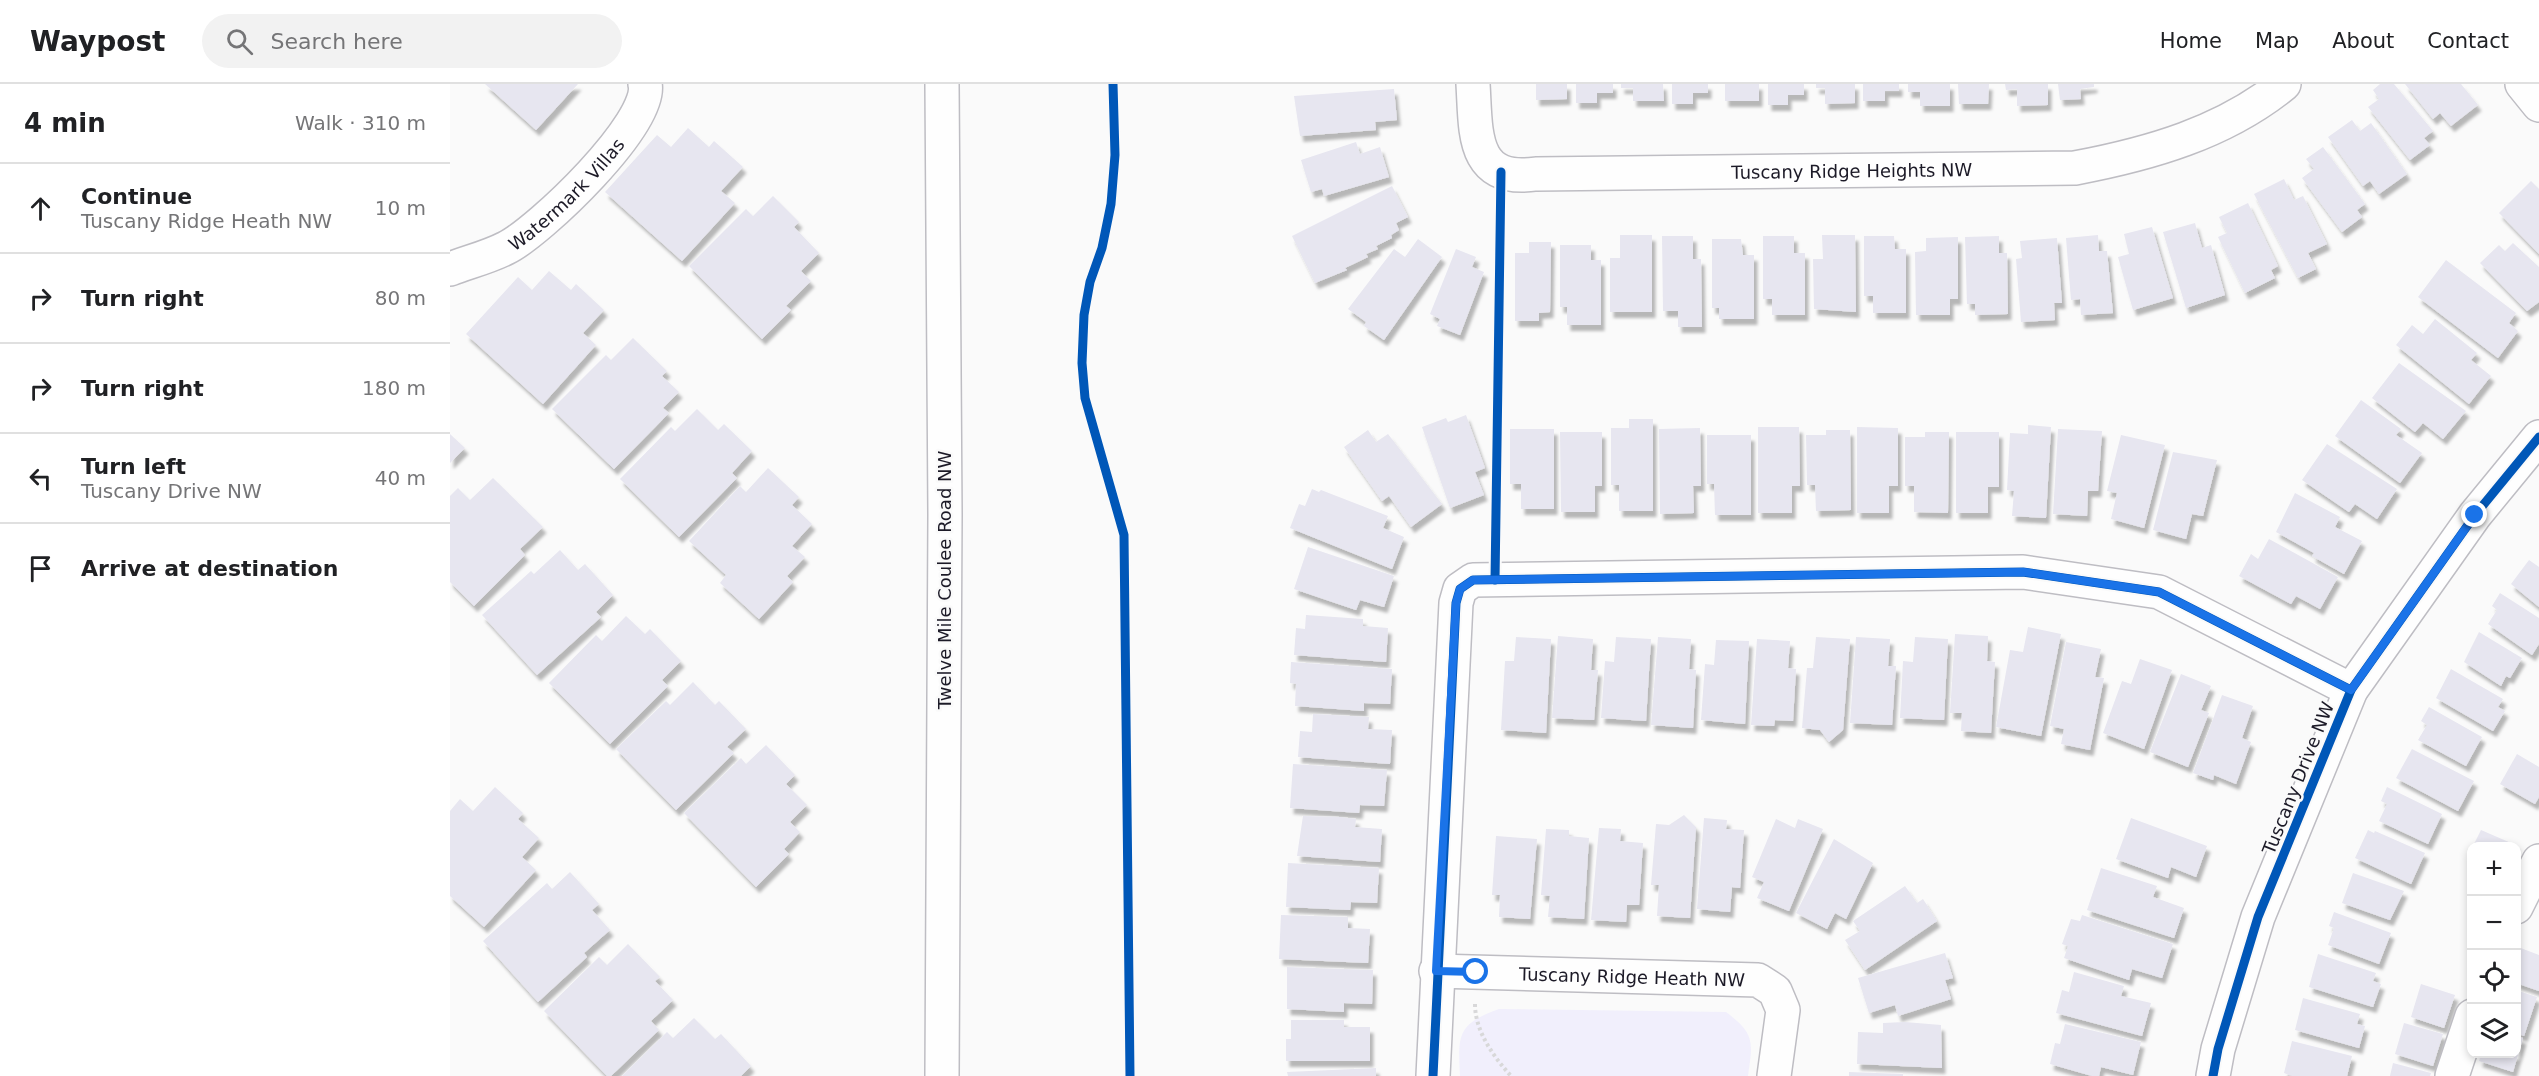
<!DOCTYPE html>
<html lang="en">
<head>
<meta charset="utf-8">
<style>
  body { margin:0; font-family:"DejaVu Sans",sans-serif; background:#f2f2f2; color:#202124 }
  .controls { position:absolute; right:18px; bottom:18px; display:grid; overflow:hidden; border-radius:12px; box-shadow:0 3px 9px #0003 }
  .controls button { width:54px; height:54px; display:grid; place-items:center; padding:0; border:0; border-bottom:2px solid #e0e0e0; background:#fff; color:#202124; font:30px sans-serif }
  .stop { position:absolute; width:18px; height:18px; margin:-14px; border:4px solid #1a73e8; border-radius:50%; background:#fff }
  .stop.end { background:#1a73e8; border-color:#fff; box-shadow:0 2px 6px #0008 }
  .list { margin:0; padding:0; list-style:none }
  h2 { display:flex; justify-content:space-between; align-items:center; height:78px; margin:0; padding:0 24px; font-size:26px }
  h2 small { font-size:20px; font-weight:400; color:#757577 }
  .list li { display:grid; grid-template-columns:39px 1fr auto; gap:18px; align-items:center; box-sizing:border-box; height:90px; padding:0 24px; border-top:2px solid #e0e0e0 }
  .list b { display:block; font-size:22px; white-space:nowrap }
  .list p { margin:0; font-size:20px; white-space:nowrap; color:#757577 }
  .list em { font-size:20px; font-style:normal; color:#757577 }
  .icon { flex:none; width:33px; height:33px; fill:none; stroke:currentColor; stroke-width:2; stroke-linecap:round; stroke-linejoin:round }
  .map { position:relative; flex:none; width:2089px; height:992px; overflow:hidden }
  header { display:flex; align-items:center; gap:36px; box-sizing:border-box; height:84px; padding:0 30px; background:#fff; border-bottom:2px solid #e0e0e0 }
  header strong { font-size:28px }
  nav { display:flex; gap:33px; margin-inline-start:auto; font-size:21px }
  .search { width:420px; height:54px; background:#f2f2f2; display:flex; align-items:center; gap:15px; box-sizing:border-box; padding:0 21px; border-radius:33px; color:#757577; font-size:22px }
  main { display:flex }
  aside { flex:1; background:#fff }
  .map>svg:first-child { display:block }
  .green { fill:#f1effc }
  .building { fill:#e7e6f0; filter:url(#shadow) }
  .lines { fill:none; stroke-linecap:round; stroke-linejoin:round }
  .minor-casing { stroke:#bebdc3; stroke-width:36 }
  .path { stroke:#d8d8d9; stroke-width:4; stroke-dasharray:3 3; stroke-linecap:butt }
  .minor { stroke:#fefefe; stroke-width:33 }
  .cycleway-casing { stroke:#fafafa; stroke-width:13 }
  .cycleway { stroke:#0057b8; stroke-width:9 }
  .route { stroke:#1a73e8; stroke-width:8 }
  .labels { text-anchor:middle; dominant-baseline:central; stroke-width:5; stroke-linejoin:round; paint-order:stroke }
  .street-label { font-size:18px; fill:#1c1a27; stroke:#fafafa }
</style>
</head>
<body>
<header>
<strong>Waypost</strong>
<div class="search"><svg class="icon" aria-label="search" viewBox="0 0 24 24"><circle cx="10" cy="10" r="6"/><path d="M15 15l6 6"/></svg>Search here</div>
<nav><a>Home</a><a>Map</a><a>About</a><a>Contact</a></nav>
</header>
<main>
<aside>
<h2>4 min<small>Walk · 310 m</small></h2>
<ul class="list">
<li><svg class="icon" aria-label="ahead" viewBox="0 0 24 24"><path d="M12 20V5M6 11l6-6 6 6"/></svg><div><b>Continue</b><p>Tuscany Ridge Heath NW</p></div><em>10 m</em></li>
<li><svg class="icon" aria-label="right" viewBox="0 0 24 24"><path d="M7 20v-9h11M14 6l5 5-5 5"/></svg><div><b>Turn right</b></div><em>80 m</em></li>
<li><svg class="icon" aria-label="right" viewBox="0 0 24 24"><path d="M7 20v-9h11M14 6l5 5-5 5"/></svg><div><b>Turn right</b></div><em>180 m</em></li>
<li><svg class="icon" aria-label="left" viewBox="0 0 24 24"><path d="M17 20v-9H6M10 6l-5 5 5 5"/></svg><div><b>Turn left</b><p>Tuscany Drive NW</p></div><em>40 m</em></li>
<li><svg class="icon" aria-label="arrive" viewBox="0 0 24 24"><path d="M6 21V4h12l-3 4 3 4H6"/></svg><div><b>Arrive at destination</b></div></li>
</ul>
</aside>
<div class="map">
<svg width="2089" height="992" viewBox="0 0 2089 992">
  <defs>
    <filter id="shadow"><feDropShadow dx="3.5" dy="6" stdDeviation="1.5" flood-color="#0004"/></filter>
  </defs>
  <rect width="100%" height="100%" fill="#fafafa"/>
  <path class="green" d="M1049 925 1276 928C1305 950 1303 957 1298 992H1010C1008 951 1007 940 1049 925Z"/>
  <g class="building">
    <path d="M35 0H128L86 46Z"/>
    <path d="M1086 0H1117V15L1086 16Z"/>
    <path d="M1126 0H1163V9H1147V19H1126Z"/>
    <path d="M1171 0H1213L1214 17H1183V4H1171Z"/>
    <path d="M1222 0H1258V9H1243V20H1222Z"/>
    <rect x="1275" y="0" width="34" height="17"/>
    <path d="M1318 0H1354V11H1338V21H1318Z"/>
    <path d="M1366 0H1405V19L1375 20V4H1366Z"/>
    <path d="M1413 0H1449V7H1435V17H1413Z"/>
    <path d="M1458 0H1500V22H1470V8H1458Z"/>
    <path d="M1508 0H1539L1538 20H1509Z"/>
    <path d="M1555 0H1598V21L1567 22V5L1556 6Z"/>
    <path d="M1608 0H1644V3L1630 5 1631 15 1610 16Z"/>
    <path d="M1930 0H1944L1983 47 1974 54 1980 61 1960 76 1918 23 1929 15 1923 6Z"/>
    <path d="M1955 0H2011L2028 21 2001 42 1990 29 1983 35Z"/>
    <path d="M944 5 947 36 925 38 926 46 850 52 844 12Z"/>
    <path d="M1902 36 1910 47 1921 39 1957 90 1929 110 1920 97 1913 102 1878 53Z"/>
    <path d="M238 44 259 63 264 57 293 83 271 107 285 119 232 177 155 108 207 51 221 63Z"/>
    <path d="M906 58 910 70 930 63 939 93 874 112 872 105 861 108 851 76Z"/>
    <path d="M1873 63 1915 120 1907 126 1912 133 1892 148 1852 94 1864 85 1856 75Z"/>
    <path d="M1834 95 1844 116 1853 112 1877 160 1858 169 1866 185 1848 194 1804 110Z"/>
    <path d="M2081 97 2089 105V170L2049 129Z"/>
    <path d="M942 102 958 133 946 139 949 146 941 151 942 154 926 162 928 165 916 170 918 173 895 184 897 186 865 199 842 152Z"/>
    <path d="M323 112 349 138 344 143 369 169 351 187 361 197 336 222 341 226 312 255 239 182 296 125 303 132Z"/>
    <path d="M1798 119 1828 182 1821 186 1825 194 1795 209 1768 153 1777 149 1769 133Z"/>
    <path d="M1745 139 1752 164 1761 161 1775 211 1736 224 1713 148Z"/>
    <path d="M1702 143 1723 214 1683 226 1668 173 1679 170 1674 150Z"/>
    <path d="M1170 151H1202V228H1160V174H1170Z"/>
    <path d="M1372 151H1405L1406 228 1364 225 1363 175H1373Z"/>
    <path d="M1648 151 1649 167H1657L1663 229 1631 231 1630 215 1621 216 1616 154Z"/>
    <path d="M1212 152H1243V175H1251L1252 243H1228V227H1213Z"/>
    <path d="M1313 152H1344V169H1355V231H1322V215H1313Z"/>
    <path d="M1414 152H1444L1445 165H1456V229H1423V212H1414Z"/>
    <path d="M1549 152V169H1557L1558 230 1525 231V220H1517L1515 153Z"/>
    <path d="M1508 153V215H1500V231H1466L1465 168 1476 167V154Z"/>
    <path d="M1607 154 1612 219H1604L1605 236 1571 238 1566 175 1572 174 1570 157Z"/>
    <path d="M968 155 992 173 934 256 914 242 916 238 898 225 944 165 955 173Z"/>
    <path d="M1262 155H1291L1293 171H1304V235H1269V224H1262Z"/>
    <path d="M1079 158H1101L1100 228 1089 229V237H1065V169H1079Z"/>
    <path d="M2063 159 2089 183V218L2077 227 2030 179 2049 161 2055 167Z"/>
    <path d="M1110 161H1141V176H1151V241H1117V223H1110Z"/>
    <path d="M1006 165 1026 173 1022 183 1034 188 1010 251 987 242 990 235 980 230Z"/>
    <path d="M1996 176 2066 229 2059 239 2068 247 2048 274 1968 213Z"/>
    <path d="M99 187 121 206 126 200 154 226 133 249 146 261 93 320 16 250 68 193 82 206Z"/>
    <path d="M1985 235 2027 269 2021 276 2041 292 2019 320 1946 261 1962 241 1973 250Z"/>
    <path d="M183 254 217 287 212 292 229 308 213 324 219 329 164 385 102 325 156 271 161 276Z"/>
    <path d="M1949 279 2016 327 1993 355 1973 339 1965 348 1922 314Z"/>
    <path d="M1911 316 1951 345 1946 351 1972 369 1950 399 1885 352Z"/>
    <path d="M247 325 268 346 274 340 302 367 282 389 287 394 229 453 170 395 221 343 225 347Z"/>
    <path d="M1016 331 1035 384 1025 388 1034 411 1000 424 972 343 996 334 998 338Z"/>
    <path d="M1179 335H1203V427H1169V401H1161V344H1179Z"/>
    <path d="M1578 341 1601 343 1596 434 1562 432 1564 407 1557 406 1560 349 1578 350Z"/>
    <path d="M1308 343H1349L1350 402H1342V429H1308Z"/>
    <path d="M1407 343 1448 344V402H1439V429H1407Z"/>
    <path d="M1250 344 1251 402H1243L1244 429 1210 430 1209 345Z"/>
    <path d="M1060 345H1104V425H1071V400H1060Z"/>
    <path d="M1608 345 1652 347 1648 407H1638L1637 432 1603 430Z"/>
    <path d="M918 346 926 358 938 350 992 420 961 443 939 412 932 417 894 363Z"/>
    <path d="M1376 346H1400L1401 426 1366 427 1365 401H1357L1356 351H1376Z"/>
    <path d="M1110 348H1152V402H1145V428H1111Z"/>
    <path d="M1475 348H1499L1498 429 1464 428V402H1455V353H1475Z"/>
    <path d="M1506 348H1549V403H1538V429H1506Z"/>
    <path d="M0 350 15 364 0 379Z"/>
    <path d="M1257 351H1301V431H1265L1264 400H1257Z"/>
    <path d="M1671 351 1715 361 1694 444 1661 435 1667 409 1657 407Z"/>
    <path d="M1877 360 1947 405 1927 435 1905 420 1899 428 1852 396Z"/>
    <path d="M1723 368 1767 376 1753 432 1742 430 1736 455 1703 446Z"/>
    <path d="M318 384 349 413 342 421 362 440 342 462 355 473 337 492 343 498 309 535 270 499 276 491 239 457 290 402 296 408Z"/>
    <path d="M43 394 93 443 70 465 75 471 24 522 0 498V412L8 404 20 416Z"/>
    <path d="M862 405 869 408 871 406 938 432 933 444 954 453 942 485 840 444 849 420 855 422Z"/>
    <path d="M1845 409 1890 433 1885 443 1912 457 1894 490 1862 472 1864 469 1826 448Z"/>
    <path d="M1819 455 1888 493 1870 525 1846 512 1841 520 1789 492 1801 470 1808 475Z"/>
    <path d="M858 463 944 492 934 523 910 516 906 526 844 505Z"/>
    <path d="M110 466 128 486 135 480 163 511 146 528 151 533 87 591 32 531 81 487 84 490Z"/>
    <path d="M2079 476 2089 483V523L2061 500Z"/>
    <path d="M2050 509 2089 534V560L2082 571 2038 540 2047 526 2042 522Z"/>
    <path d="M856 531 913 535V542L938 544 936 578 844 571 846 544 855 545Z"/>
    <path d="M176 532 195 550 200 545 231 577 212 596 218 602 160 660 99 599 146 551 152 557Z"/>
    <path d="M1578 543 1611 550 1591 652 1546 643 1560 566 1573 568Z"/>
    <path d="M2029 548 2072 574 2060 594 2056 592 2051 602 2014 578Z"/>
    <path d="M1505 550 1538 552 1537 577 1545 578 1541 649 1511 647 1512 629H1500Z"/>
    <path d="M1108 552 1143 555 1141 586H1148L1144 636 1102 634Z"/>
    <path d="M1066 553 1101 555 1096 649 1051 646 1055 577H1064Z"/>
    <path d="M1166 553 1201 555 1196 637 1151 634 1155 577 1164 578Z"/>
    <path d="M1208 553 1241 555 1239 585 1246 586 1243 644 1201 641Z"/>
    <path d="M1366 553 1400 555 1393 646 1379 658 1370 646 1352 644 1357 584H1363Z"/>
    <path d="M1406 553 1440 555 1438 582H1446L1442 641 1400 639Z"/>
    <path d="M1465 553 1498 555 1494 636 1450 634 1453 577 1463 578Z"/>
    <path d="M1307 555 1340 557 1338 584 1346 585 1343 637 1325 636 1324 642 1301 641Z"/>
    <path d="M1266 556 1299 557 1295 640 1251 636 1255 580 1264 581Z"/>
    <path d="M1616 558 1651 565 1645 593 1654 594 1640 666 1611 660 1614 645 1600 642Z"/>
    <path d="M1690 575 1722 586 1694 665 1653 649 1672 597 1681 600Z"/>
    <path d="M841 578 942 585 940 620 914 619V627L845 622 846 600 840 599Z"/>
    <path d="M2001 585 2053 615 2048 623 2055 627 2043 647 1986 614Z"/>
    <path d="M1731 590 1761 602 1751 626 1759 629 1738 683 1700 668Z"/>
    <path d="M243 598 265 621 269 617 296 645 277 663 284 669 226 726 166 665 216 617 220 621Z"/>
    <path d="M1772 611 1803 622 1792 654 1801 658 1786 700 1764 691 1763 696 1743 689Z"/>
    <path d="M1979 623 2032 653 2016 682 1968 656 1977 641 1971 637Z"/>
    <path d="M863 630 919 633 918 645 942 646 940 680 848 673 850 647 862 648Z"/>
    <path d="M316 661 345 691 336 700 357 721 340 738 350 748 334 765 339 770 306 803 234 729 291 674 296 680Z"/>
    <path d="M1962 665 2024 697 2008 727 1946 694Z"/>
    <path d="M2067 670 2089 683V713L2085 720 2050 700Z"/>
    <path d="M843 680 937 686 934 722 910 721 909 729 840 724Z"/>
    <path d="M45 703 73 729 68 735 89 754 72 773 86 786 34 843 0 812V727L10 715 23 727Z"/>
    <path d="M1937 703 1992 730 1978 760 1929 737 1937 720 1931 717Z"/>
    <path d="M1234 731 1246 743 1240 834 1207 832 1209 801H1201L1206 740 1219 741Z"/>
    <path d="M853 732 890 733 906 735 905 743 932 745 930 778 847 772Z"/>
    <path d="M1254 734 1277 736 1276 745 1294 746 1290 804 1282 803 1280 828 1247 825Z"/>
    <path d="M1681 734 1757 762 1746 793 1721 783 1718 794 1666 775Z"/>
    <path d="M1326 735 1345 744 1348 735 1373 745 1339 827 1307 814 1314 798 1302 793Z"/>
    <path d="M1149 744 1171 745 1170 757 1193 759 1189 821H1177L1176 838 1141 836Z"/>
    <path d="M1096 745 1119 746V752L1139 754 1134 835 1098 833 1100 812 1091 811Z"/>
    <path d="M1918 746 1924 749 1925 747 1975 769 1961 800 1905 774Z"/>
    <path d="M2031 746 2068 762H2023Z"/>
    <path d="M1046 752 1087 755 1080 835 1049 833 1050 811H1042Z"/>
    <path d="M1384 755 1423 779 1396 835 1385 829 1377 845 1346 829Z"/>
    <path d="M838 779 929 784 927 819 901 818 900 826 836 823Z"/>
    <path d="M1651 784 1707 802 1703 813 1734 824 1724 854 1637 826Z"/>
    <path d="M120 788 149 820 142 826 160 846 134 869 137 873 88 918 33 857 97 799 102 805Z"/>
    <path d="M1903 789 1954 807 1940 836 1892 819Z"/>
    <path d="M1455 802 1467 819 1473 815 1487 837 1415 886 1395 856 1410 847 1403 837Z"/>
    <path d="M1884 828 1941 849 1929 880 1878 861 1884 844 1879 842Z"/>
    <path d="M831 831 898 833V844L920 845 918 879 829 875Z"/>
    <path d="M1632 831 1723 860 1712 894 1682 885 1679 896 1614 874 1618 862 1612 860 1621 835 1630 837Z"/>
    <path d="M178 860 210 893 205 897 223 916 201 937 209 946 161 992H157L94 927 149 873 157 881Z"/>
    <path d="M2068 863 2089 871V907L2066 899Z"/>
    <path d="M1495 869 1503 894 1495 896 1501 915 1448 932 1445 921 1419 929 1408 894Z"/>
    <path d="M1868 870 1926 889 1923 897 1931 900 1923 923 1859 903Z"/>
    <path d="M837 883 923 886 922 920 894 919V928L837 925Z"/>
    <path d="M1624 888 1674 902 1671 912 1701 919 1692 952 1606 929 1612 906 1619 908Z"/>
    <path d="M1971 900 2005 911 1994 944 1961 933Z"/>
    <path d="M2066 906 2087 913 2074 952 2066 949Z"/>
    <path d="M1853 914 1910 930 1907 940 1915 942 1909 964 1845 946Z"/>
    <path d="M244 934 265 955 271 950 301 982 291 992H172L217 948 223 954Z"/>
    <path d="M841 936H894V943H920V977H836V955H841Z"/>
    <path d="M1455 938 1491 941 1492 984 1407 980 1408 948 1433 949V939Z"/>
    <path d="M1954 939 1993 950 1983 982 1945 970Z"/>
    <path d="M1615 940 1691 958 1683 991 1651 983 1649 992H1642L1600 980 1605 959 1610 960Z"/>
    <path d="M2066 952 2073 954 2063 988 2029 977 2031 970H2066Z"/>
    <path d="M1842 957 1902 972 1897 992H1842L1834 989Z"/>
    <path d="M1943 979 1981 989 1980 992H1940Z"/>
    <path d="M926 984V992H838L837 988Z"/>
    <path d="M1399 988 1453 990V992H1399Z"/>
  </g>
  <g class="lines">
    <defs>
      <g id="minor">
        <path d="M492 0 495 431 492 992"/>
        <path id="s1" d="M1023 0C1026 48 1021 99 1086 90L1625 84C1699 70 1774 49 1834 0"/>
        <path d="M2072 0 2089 21"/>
        <path id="s2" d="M0 185C18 178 39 173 56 164 89 148 204 38 195 0"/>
        <path d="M2066 823 2089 777"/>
        <path id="s3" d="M986 887 1308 896 1325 907 1333 926 1324 992"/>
        <path d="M983 992 1006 519 1010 505 1023 496 1573 488 1709 508 1901 606"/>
        <path d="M1763 992 1768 965 1808 833 1901 606 2025 431 2089 353"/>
        <path d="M2002 992 2022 932"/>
      </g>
    </defs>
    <use href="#minor" class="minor-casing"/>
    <path class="path" d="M1025 920C1025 947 1043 972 1061 992"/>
    <use href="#minor" class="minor"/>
    <defs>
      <g id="cycleway">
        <path d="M663 0 665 71 661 120 652 164 640 198 634 231 632 279 635 314 674 451 680 992"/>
        <path d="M1045 496 1051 88"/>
        <path d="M983 992 1006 519 1010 505 1023 496 1573 488 1709 508 1901 606"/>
        <path d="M1763 992 1768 965 1808 833 1901 606 2025 431 2089 353"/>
      </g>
    </defs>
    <use href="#cycleway" class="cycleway-casing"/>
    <use href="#cycleway" class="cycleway"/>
  </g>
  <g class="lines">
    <path class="route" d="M1026 888 986 887 1006 519 1010 505 1023 496 1574 488 1709 508 1901 606 2025 431"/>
  </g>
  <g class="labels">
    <g class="street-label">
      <text stroke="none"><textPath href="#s1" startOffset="448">Tuscany Ridge Heights NW</textPath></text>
      <text stroke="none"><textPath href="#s2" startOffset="141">Watermark Villas</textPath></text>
      <text transform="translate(494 496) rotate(-90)">Twelve Mile Coulee Road NW</text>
      <text transform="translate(1848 694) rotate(-68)">Tuscany Drive NW</text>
      <text stroke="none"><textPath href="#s3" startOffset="196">Tuscany Ridge Heath NW</textPath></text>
    </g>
  </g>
</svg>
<div class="controls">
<button>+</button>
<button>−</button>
<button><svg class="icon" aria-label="locate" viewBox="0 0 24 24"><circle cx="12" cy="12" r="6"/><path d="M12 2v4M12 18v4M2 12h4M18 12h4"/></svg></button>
<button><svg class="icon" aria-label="layers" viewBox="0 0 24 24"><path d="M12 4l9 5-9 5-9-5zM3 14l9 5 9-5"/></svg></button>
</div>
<div class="stop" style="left:1026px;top:888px"></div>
<div class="stop end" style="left:2025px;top:431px"></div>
</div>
</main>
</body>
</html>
